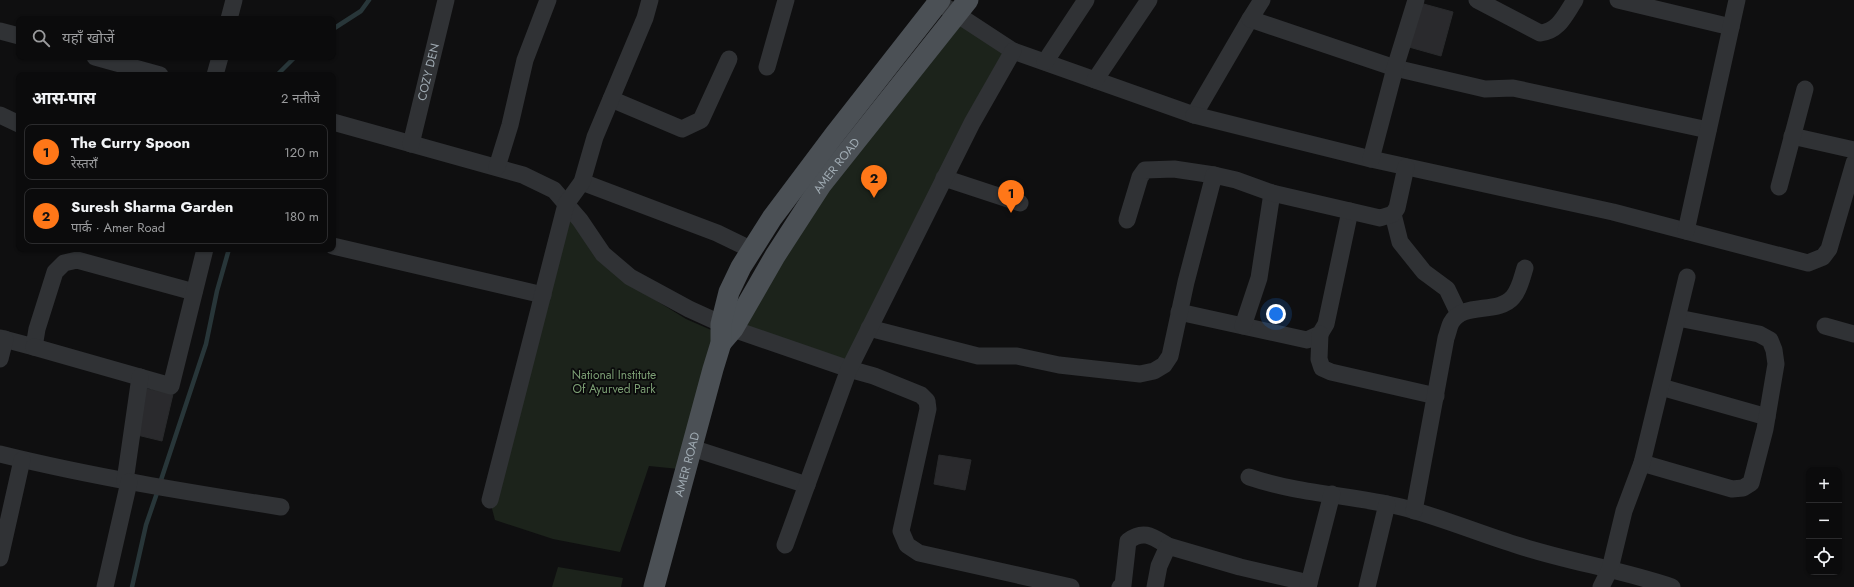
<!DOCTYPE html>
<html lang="hi">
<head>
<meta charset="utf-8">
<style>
  body { margin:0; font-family:Jost,"Noto Sans Devanagari",sans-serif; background:#19191a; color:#f1f3f6 }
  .controls { position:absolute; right:12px; bottom:12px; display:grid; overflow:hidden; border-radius:8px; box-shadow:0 1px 3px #0004 }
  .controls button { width:36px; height:36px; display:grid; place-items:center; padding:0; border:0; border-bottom:1px solid #2b2b2d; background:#0b0b0c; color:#f1f3f6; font:20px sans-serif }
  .you { position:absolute; left:1276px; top:314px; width:14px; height:14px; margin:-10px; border:3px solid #fff; border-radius:50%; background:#1a73e8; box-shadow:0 0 0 6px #1a73e833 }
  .badge { display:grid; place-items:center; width:26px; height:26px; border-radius:50%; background:#ff7718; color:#111; font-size:13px; font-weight:700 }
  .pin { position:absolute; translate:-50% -33px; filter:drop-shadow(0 1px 2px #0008) }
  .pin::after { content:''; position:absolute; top:21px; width:14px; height:12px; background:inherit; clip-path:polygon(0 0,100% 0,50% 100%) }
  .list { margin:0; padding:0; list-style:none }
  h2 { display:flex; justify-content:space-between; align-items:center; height:52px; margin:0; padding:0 16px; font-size:17px }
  h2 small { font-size:13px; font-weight:400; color:#9a9b9d }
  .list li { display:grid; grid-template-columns:26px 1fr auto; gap:12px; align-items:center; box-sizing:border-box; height:56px; margin:0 8px 8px; padding:0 8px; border:1px solid #2b2b2d; border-radius:8px }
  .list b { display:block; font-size:15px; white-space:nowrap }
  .list p { margin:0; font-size:13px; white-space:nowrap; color:#9a9b9d }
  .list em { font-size:13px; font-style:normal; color:#9a9b9d }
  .icon { flex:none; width:22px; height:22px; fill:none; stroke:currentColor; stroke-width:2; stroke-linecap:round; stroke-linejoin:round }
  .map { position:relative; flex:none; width:1854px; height:587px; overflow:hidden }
  .search { position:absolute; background:#0b0b0c; box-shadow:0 1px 3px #0004; left:16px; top:16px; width:320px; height:44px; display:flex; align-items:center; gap:10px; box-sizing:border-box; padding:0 14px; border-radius:8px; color:#9a9b9d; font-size:15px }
  .panel { position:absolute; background:#0b0b0c; box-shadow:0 1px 3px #0004; left:16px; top:72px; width:320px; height:180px; border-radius:8px }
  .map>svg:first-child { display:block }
  .green { fill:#1c231b }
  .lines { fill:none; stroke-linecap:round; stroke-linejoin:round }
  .stream { stroke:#283639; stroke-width:4.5 }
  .building { fill:#2a2a2d; stroke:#292a2c }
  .minor { stroke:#303235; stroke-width:17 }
  .major { stroke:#4b5055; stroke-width:21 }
  .labels { text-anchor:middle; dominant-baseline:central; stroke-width:3.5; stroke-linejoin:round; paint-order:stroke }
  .street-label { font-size:12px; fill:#9faab2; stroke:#0a0a0b }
  .park-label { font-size:12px; fill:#7c9f74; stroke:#0a0a0b }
</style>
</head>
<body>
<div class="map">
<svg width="1854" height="587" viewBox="0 0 1854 587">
  <rect width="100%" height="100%" fill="#0f0f10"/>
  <g class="green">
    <path d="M958 19 1006 51 847 364 746 328 777 260Z"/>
    <path d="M569 217 644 293 686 319 718 333 679 469 649 466 620 552 553 539 495 520 491 505Z"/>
    <path d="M558 567 623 578 621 587H552Z"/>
  </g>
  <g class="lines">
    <g class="stream">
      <path d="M333 29 361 11 369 0"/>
      <path d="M277 75 295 57"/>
      <path d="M160 483 206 344 217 291 229 249"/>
      <path d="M132 587 146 525 158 490"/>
    </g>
  </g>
  <g class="building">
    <path d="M1420 3 1453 12 1441 56 1409 47Z"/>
    <path d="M144 388 173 394 162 441 133 434Z"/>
    <path d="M939 455 971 460 965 490 934 484Z"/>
  </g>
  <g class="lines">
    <g class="minor">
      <path d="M935 0 1013 51 1194 115 1250 19"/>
      <path d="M1262 0 1250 19 1395 68 1485 89 1513 88 1708 130"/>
      <path d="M1477 0 1540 33C1559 31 1565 15 1575 0"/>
      <path d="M1618 0 1731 27"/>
      <path d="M229 19 234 0"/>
      <path d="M0 31 19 36"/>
      <path d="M95 57 160 75"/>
      <path d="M1045 62 1086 0"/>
      <path d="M767 67 786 0"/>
      <path d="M215 75 220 57"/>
      <path d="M1095 80 1149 0"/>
      <path d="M611 99 682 129 701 120 729 59"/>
      <path d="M0 115 19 124"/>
      <path d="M1194 115 1371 159 1613 212 1808 263 1823 257 1829 249 1854 163"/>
      <path d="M333 122 523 175 554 190 580 220 603 254 630 277 689 309 733 329 849 369 874 376 921 395 927 401 928 409 901 531 907 545 919 553 1071 587"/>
      <path d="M1792 136 1854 150"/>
      <path id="s1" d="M411 144 446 0"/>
      <path d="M1371 159 1395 68 1416 0"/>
      <path d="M497 167 510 125 525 60 548 0"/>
      <path d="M944 178 1020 203"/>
      <path d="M582 182 717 233 752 250"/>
      <path d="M1779 187 1805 89"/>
      <path d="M1393 214 1400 242 1424 272 1447 289 1459 314"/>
      <path d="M1127 220 1140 177 1145 170 1174 169 1214 175"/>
      <path d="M1686 231 1737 0"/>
      <path d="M333 246 543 295"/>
      <path d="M1179 312 1307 340 1320 334 1326 324 1350 211"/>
      <path d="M1243 326 1259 278 1272 193"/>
      <path d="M1825 326 1854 334"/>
      <path d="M869 328 978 356H1017L1059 365 1140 374 1154 371 1164 365 1170 356 1186 282 1214 175 1236 180 1272 193 1380 218 1393 214 1397 208 1406 167"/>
      <path d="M1320 334 1319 359 1322 368 1331 372 1436 396"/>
      <path d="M0 338 34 347 37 329 55 272 64 263 77 260 194 292"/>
      <path d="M34 347 171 386 205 249"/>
      <path d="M0 359 5 339"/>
      <path d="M1661 387 1767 417"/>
      <path d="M692 448 807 485"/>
      <path d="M0 454C93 477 187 492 281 507"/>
      <path d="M1642 463 1732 489 1743 488 1751 483 1765 429 1776 364 1774 350 1770 340 1759 334 1678 318"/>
      <path d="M1249 477C1299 494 1351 495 1401 507 1441 517 1480 534 1520 546 1570 562 1622 570 1672 587"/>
      <path d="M125 481 140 377"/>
      <path d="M490 500 566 204 582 182 595 137 645 18 650 0"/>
      <path d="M1414 511 1446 338C1448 333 1449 327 1451 323 1463 301 1498 315 1513 297 1520 289 1522 277 1525 268"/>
      <path d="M785 545 849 369 972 123 1013 51"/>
      <path d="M0 558 22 460"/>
      <path d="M105 587 129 482"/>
      <path d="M1120 587 1123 585 1128 541C1144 529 1153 537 1168 546"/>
      <path d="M1155 587 1159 566 1168 546 1240 567 1309 583"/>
      <path d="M1308 587 1332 494"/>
      <path d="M1367 587 1387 504"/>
      <path d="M1601 587 1610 569 1624 511 1642 463 1687 277"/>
    </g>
    <g class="major">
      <path id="s2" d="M721 343 733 329 775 256 821 185 968 0"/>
      <path id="s3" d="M654 587 713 369 721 343V324L729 292 741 267 772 218 835 134 940 0"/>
    </g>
  </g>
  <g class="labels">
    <g class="street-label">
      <text stroke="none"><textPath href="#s1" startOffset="74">COZY DEN</textPath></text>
      <text stroke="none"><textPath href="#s2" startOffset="212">AMER ROAD</textPath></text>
      <text stroke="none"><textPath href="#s3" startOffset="127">AMER ROAD</textPath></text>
    </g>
    <g class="park-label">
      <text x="614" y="375">National Institute<tspan x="614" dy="14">Of Ayurved Park</tspan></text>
    </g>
  </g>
</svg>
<div class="controls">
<button>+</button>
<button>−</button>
<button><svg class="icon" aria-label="locate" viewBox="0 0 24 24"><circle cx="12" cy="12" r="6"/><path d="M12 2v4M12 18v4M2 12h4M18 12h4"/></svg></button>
</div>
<div class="you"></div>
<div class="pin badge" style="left:1011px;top:213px">1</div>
<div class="pin badge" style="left:874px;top:198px">2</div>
<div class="search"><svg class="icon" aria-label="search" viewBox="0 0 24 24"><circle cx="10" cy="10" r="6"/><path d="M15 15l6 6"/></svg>यहाँ खोजें</div>
<section class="panel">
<h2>आस-पास<small>2 नतीजे</small></h2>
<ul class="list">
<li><span class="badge">1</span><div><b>The Curry Spoon</b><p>रेस्तराँ</p></div><em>120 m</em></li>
<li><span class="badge">2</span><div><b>Suresh Sharma Garden</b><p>पार्क · Amer Road</p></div><em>180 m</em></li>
</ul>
</section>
</div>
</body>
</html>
